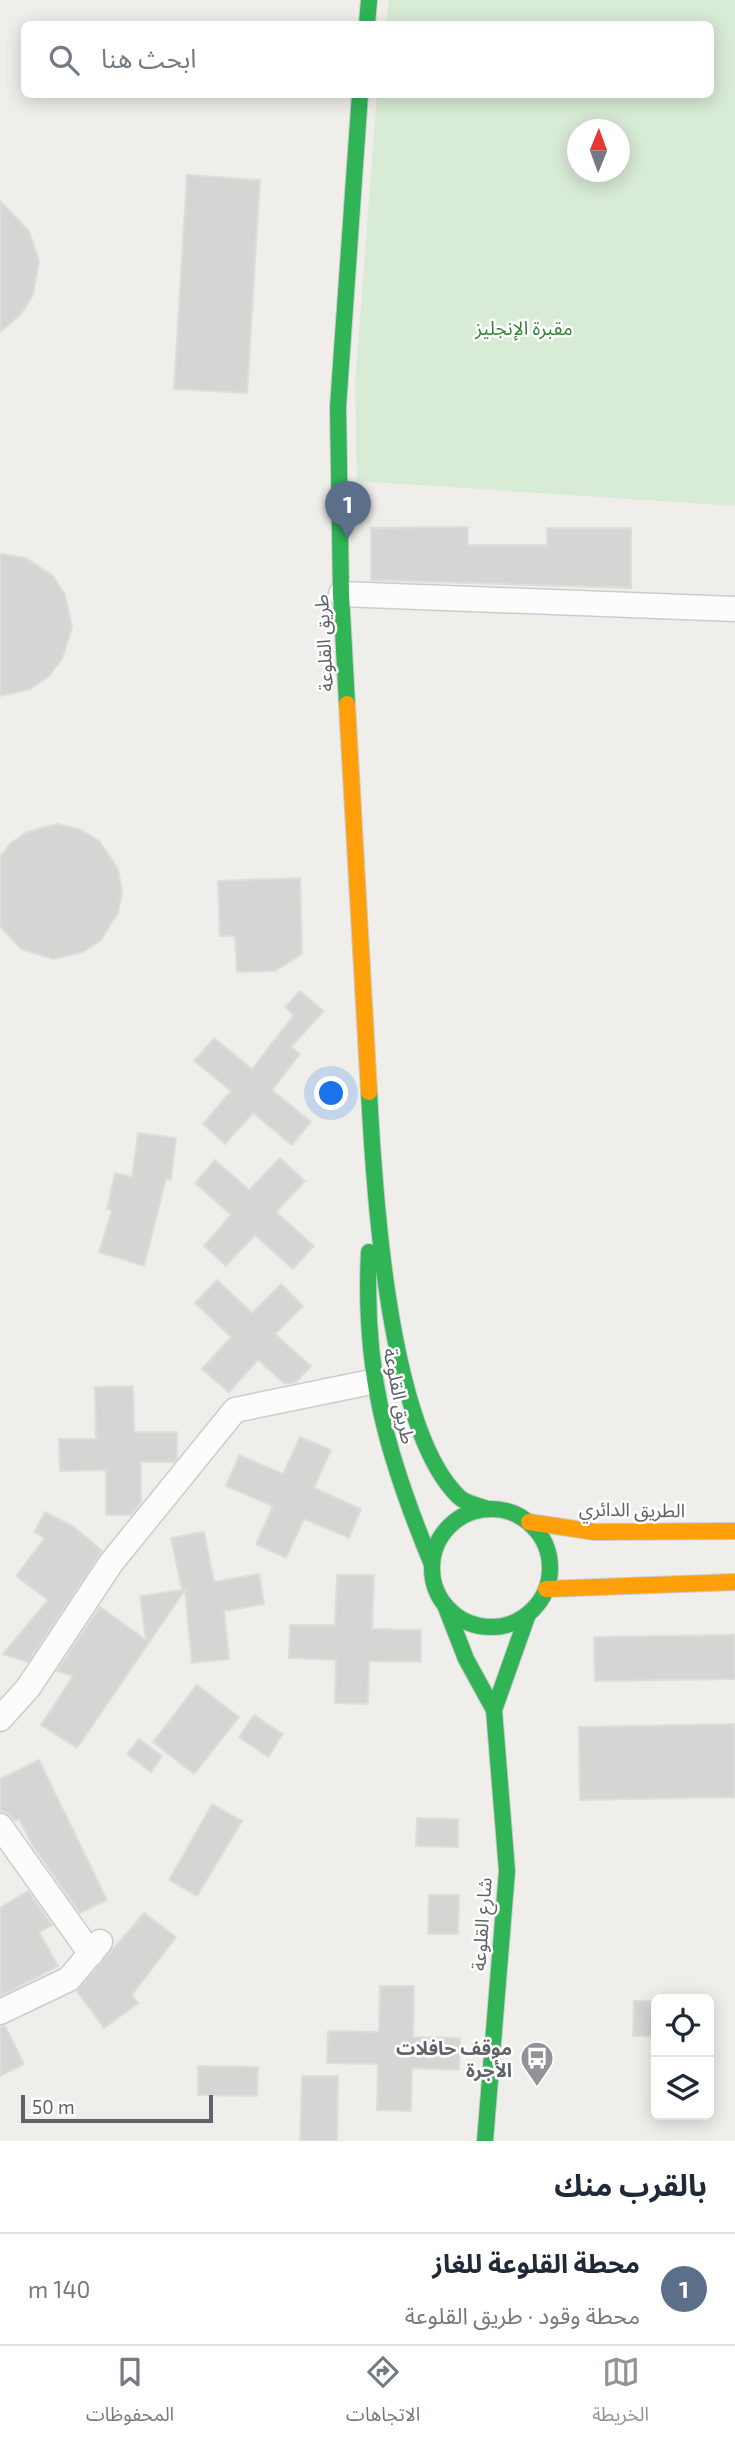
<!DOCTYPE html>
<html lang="ar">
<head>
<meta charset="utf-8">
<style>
  body { margin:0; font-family:"Exo 2","Noto Sans Arabic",sans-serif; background:#f6f6f7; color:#1f2937; direction:rtl }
  .controls { position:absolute; right:21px; bottom:21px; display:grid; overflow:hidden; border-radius:10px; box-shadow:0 4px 18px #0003 }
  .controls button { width:63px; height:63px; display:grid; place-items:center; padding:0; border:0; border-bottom:2px solid #e0e1e3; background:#fff; color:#1f2937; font:35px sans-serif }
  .compass { position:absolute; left:567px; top:119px; width:63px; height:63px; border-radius:50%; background:#fff; box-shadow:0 4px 18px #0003; rotate:1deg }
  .scale { position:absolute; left:21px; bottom:18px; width:192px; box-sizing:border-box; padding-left:7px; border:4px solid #5f6368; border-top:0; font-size:19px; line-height:24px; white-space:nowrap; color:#5f6368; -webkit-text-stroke:5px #fff; paint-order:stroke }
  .you { position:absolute; left:332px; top:1094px; width:24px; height:24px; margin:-18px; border:5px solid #fff; border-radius:50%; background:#1a73e8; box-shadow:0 0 0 10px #1a73e833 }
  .badge { display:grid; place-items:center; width:46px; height:46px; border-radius:50%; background:#919496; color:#fff; font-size:23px; font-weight:700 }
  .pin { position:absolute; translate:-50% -58px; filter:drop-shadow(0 2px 4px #0008) }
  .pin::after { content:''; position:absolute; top:37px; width:24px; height:21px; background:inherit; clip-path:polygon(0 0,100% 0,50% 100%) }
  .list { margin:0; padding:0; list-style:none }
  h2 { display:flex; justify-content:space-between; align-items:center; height:91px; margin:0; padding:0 28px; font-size:30px }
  h2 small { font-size:23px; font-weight:400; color:#747a83 }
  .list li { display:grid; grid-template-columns:46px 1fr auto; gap:21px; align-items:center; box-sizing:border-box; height:112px; padding:0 28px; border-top:2px solid #e0e1e3 }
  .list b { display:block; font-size:26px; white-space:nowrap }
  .list p { margin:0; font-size:23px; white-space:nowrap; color:#747a83 }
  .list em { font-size:23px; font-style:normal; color:#747a83 }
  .icon { flex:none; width:38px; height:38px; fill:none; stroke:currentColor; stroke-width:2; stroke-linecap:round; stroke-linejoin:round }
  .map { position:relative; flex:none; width:735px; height:2141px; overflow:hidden; direction:ltr }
  .search { position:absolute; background:#fff; box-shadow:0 4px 18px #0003; left:21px; right:21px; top:21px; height:77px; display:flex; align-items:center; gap:18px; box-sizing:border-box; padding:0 24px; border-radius:10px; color:#747a83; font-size:26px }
  .sheet { height:203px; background:#fff }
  nav { display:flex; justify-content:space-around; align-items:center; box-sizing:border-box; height:98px; border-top:2px solid #e0e1e3; background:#fff; font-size:19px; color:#747a83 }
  nav a { display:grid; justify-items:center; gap:4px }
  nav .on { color:#919496 }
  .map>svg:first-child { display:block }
  .green { fill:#d8ebd6; fill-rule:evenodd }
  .building { fill:#d6d5d3; stroke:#deddd9; stroke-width:2 }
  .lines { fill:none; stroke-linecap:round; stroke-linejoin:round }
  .street-casing { stroke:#cbcccc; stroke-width:27 }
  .fast-casing { stroke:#cacacb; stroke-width:18 }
  .slow-casing { stroke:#cacacb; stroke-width:18 }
  .street { stroke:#fdfcfc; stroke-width:24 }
  .fast { stroke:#30b455; stroke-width:16 }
  .slow { stroke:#ff9f0a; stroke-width:16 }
  .labels { text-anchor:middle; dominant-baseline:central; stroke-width:5; stroke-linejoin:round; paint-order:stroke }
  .park-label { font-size:19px; fill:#348238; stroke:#fff }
  .street-label { font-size:19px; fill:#5f6368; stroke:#fff }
  .poi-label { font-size:19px; font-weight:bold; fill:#5f6368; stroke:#fff; text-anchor:end }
</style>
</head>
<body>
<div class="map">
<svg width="735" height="2141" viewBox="0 0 735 2141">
  <rect width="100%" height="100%" fill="#efeeea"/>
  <path class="green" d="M389 0H735V506L357 481 355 384 377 95 710 94V24H386ZM578 130H620V172H578Z"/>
  <g class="building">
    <path d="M187 175 260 180 247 393 174 389Z"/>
    <path d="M0 201 29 231 39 261 33 295 21 314 0 332Z"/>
    <path d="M468 527V545H547V528H631V588L371 580V528Z"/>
    <path d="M0 554 26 558 53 576 65 595 72 627 62 659 48 677 30 689 0 696Z"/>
    <path d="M57 824 79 829 99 841 118 869 122 892 118 913 101 940 83 952 53 959 21 949 0 926V857L10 844 27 832Z"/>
    <path d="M300 878 302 954 275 971 237 972 235 936H220L218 881Z"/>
    <path d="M300 991 324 1011 291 1047 300 1054 272 1090 311 1122 292 1145 253 1113 225 1144 203 1124 231 1091 194 1061 214 1038 252 1069 294 1015 285 1007Z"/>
    <path d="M138 1133 176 1138 171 1180 166 1179 144 1266 99 1252 112 1210 107 1209 115 1173 132 1177Z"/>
    <path d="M280 1158 305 1181 276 1212 314 1246 293 1269 255 1235 226 1266 204 1246 231 1215 195 1183 215 1160 249 1190Z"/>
    <path d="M217 1280 252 1313 281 1284 303 1306 275 1334 311 1366 296 1382 285 1384 258 1360 229 1392 202 1369 231 1337 195 1303Z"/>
    <path d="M133 1386 134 1432H177V1458L174 1462H141V1502L131 1515H106V1470L60 1471 59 1439H96L95 1387Z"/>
    <path d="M300 1437 331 1450 314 1488 361 1509 349 1538 304 1519 286 1558 256 1544 273 1506 226 1486 239 1455 283 1474Z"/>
    <path d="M45 1512 74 1527 102 1551 28 1662 3 1654 48 1600 16 1576 45 1538 34 1532Z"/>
    <path d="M204 1532 214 1582 259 1574 264 1604 224 1611 229 1659 192 1663 185 1590 77 1748 41 1725 73 1676 57 1671 100 1607 146 1640 140 1596 182 1590 171 1538Z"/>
    <path d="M337 1575H374L372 1629 421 1630V1662L369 1661 368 1704 335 1703 336 1660 289 1658 290 1625H335Z"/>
    <path d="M735 1635V1679L595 1681 594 1637Z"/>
    <path d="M197 1685 239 1717 194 1774 153 1742Z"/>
    <path d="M254 1715 283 1734 268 1757 239 1737Z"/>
    <path d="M735 1724V1797L580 1800 579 1727Z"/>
    <path d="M139 1739 162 1756 151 1772 127 1754Z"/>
    <path d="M39 1760 107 1900 80 1913 33 1846 19 1819 15 1821 7 1813 0 1811V1779Z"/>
    <path d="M212 1804 242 1821 197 1896 169 1880Z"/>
    <path d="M417 1818 458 1819V1847L416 1846Z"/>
    <path d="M28 1891 52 1925 39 1932 58 1966 0 1996V1908Z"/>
    <path d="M429 1895H459L458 1934H428Z"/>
    <path d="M144 1913 176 1937 132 1995 138 2003 104 2028 77 1991Z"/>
    <path d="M380 1986H414L413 2037 460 2038 459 2070 412 2068 411 2111 377 2110 378 2064 327 2063 328 2031 379 2032Z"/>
    <path d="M634 2001H654V2036H633Z"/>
    <path d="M5 2026 24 2064 0 2076V2027Z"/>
    <path d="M198 2066 258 2067 257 2096 198 2095Z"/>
    <path d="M302 2076H338L337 2141H300Z"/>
  </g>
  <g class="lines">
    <defs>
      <g id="street">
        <path d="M341 594 735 609"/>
        <path d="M0 1719 28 1688 111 1563 235 1410 371 1382"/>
        <path d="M0 1826 91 1954"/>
        <path d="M0 2012 69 1979 100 1942"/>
      </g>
      <g id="fast">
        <path d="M367 24 369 0"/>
        <path d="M347 704 341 594 338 407 360 94"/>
        <path d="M369 1092C374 1189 388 1429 459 1497 465 1503 479 1506 488 1509"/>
        <path d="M369 1252C363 1371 386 1453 431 1562"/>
        <circle cx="491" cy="1568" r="59"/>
        <path d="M445 1605 466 1659 494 1710"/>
        <path d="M485 2141 507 1871 494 1710 528 1614"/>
      </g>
      <g id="slow">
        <path d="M347 704 369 1092"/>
        <path d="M529 1522 595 1532 735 1531"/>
        <path d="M546 1589 735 1582"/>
      </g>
    </defs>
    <use href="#street" class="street-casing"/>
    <use href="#fast" class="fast-casing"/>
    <use href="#slow" class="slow-casing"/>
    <use href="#street" class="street"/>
    <use href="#fast" class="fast"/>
    <use href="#slow" class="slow"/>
  </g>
  <defs>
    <symbol id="bus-pin" viewBox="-11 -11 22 30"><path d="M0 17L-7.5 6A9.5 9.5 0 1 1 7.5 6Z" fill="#919496" stroke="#fff"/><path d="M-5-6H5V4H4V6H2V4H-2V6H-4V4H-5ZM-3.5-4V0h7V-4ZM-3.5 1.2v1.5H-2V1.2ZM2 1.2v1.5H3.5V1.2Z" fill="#fff"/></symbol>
  </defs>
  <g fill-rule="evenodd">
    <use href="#bus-pin" x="518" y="2039" width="38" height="52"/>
  </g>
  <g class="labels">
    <g class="park-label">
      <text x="524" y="327">مقبرة الإنجليز</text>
    </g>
    <g class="street-label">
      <text transform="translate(323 643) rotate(-93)">طريق القلوعة</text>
      <text transform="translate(400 1396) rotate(79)">طريق القلوعة</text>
      <text transform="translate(632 1509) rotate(1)">الطريق الدائري</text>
      <text transform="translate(481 1924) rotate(-86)">شارع القلوعة</text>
    </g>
    <g class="poi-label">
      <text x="512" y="2047">موقف حافلات<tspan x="512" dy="22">الأجرة</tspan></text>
    </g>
  </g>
</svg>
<div class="controls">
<button><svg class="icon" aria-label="locate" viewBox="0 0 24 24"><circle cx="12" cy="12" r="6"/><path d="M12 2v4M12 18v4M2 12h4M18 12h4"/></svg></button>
<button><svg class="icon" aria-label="layers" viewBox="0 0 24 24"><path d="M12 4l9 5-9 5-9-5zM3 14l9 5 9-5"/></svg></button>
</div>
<svg class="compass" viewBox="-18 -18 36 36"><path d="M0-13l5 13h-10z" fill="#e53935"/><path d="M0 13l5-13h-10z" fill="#747a83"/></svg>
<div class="scale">50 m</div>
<div class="you"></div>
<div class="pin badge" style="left:348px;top:539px;background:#5c6f8a">1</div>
<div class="search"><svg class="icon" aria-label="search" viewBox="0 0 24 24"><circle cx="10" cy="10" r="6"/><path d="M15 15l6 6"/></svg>ابحث هنا</div>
</div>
<section class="sheet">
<h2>بالقرب منك<small></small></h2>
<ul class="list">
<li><span class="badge" style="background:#5c6f8a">1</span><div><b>محطة القلوعة للغاز</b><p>محطة وقود · طريق القلوعة</p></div><em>140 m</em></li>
</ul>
</section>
<nav>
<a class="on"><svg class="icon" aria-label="map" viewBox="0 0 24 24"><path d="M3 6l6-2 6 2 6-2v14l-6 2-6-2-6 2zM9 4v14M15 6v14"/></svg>الخريطة</a>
<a><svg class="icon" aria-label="directions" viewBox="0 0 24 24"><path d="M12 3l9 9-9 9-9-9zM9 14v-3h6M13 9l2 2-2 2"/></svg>الاتجاهات</a>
<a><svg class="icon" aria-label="saved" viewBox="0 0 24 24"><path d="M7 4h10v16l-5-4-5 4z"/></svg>المحفوظات</a>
</nav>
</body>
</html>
